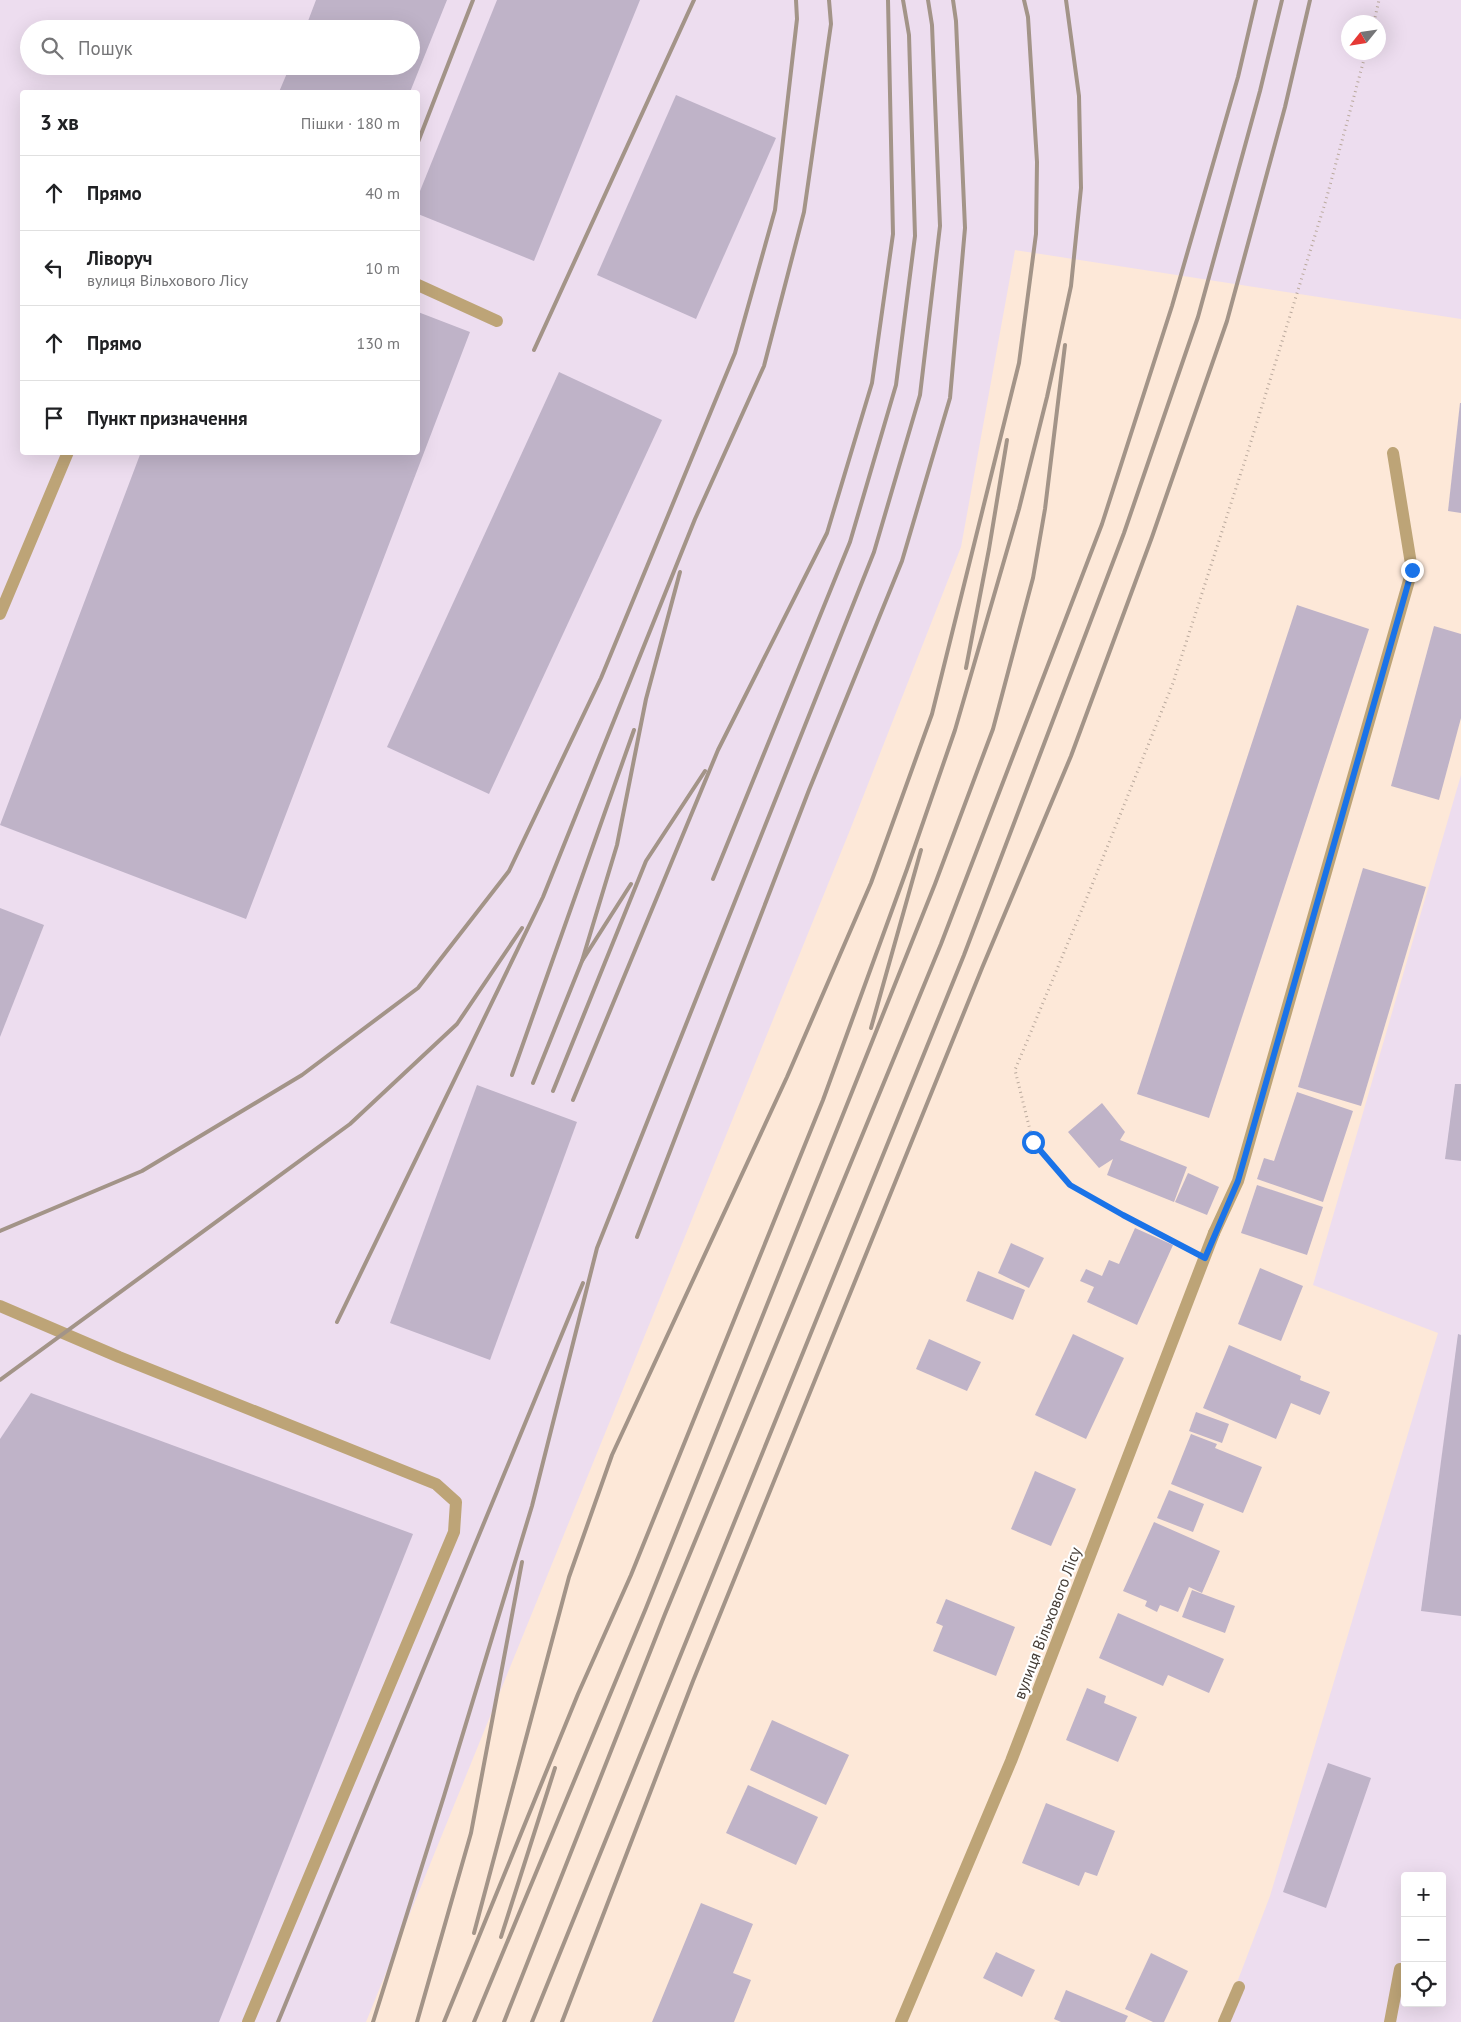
<!DOCTYPE html>
<html lang="uk">
<head>
<meta charset="utf-8">
<style>
  body { margin:0; font-family:"PT Sans",sans-serif; background:#f6f6f6; color:#202124 }
  .controls { position:absolute; right:15px; bottom:15px; display:grid; overflow:hidden; border-radius:5px; box-shadow:0 5px 20px #0002 }
  .controls button { width:45px; height:45px; display:grid; place-items:center; padding:0; border:0; border-bottom:1px solid #e0e0e0; background:#fff; color:#202124; font:25px sans-serif }
  .compass { position:absolute; left:1341px; top:15px; width:45px; height:45px; border-radius:50%; background:#fff; box-shadow:0 5px 20px #0002; rotate:240deg }
  .stop { position:absolute; width:15px; height:15px; margin:-11px; border:4px solid #1a73e8; border-radius:50%; background:#fff }
  .stop.end { background:#1a73e8; border-color:#fff; box-shadow:0 1px 5px #0008 }
  .list { margin:0; padding:0; list-style:none }
  h2 { display:flex; justify-content:space-between; align-items:center; height:65px; margin:0; padding:0 20px; font-size:21px }
  h2 small { font-size:16px; font-weight:400; color:#757577 }
  .list li { display:grid; grid-template-columns:32px 1fr auto; gap:15px; align-items:center; box-sizing:border-box; height:75px; padding:0 20px; border-top:1px solid #e0e0e0 }
  .list b { display:block; font-size:19px; white-space:nowrap }
  .list p { margin:0; font-size:16px; white-space:nowrap; color:#757577 }
  .list em { font-size:16px; font-style:normal; color:#757577 }
  .icon { flex:none; width:28px; height:28px; fill:none; stroke:currentColor; stroke-width:2; stroke-linecap:round; stroke-linejoin:round }
  .map { position:relative; flex:none; width:1461px; height:2022px; overflow:hidden }
  .search { position:absolute; background:#fff; box-shadow:0 5px 20px #0002; left:20px; top:20px; width:400px; height:55px; display:flex; align-items:center; gap:12px; box-sizing:border-box; padding:0 18px; border-radius:28px; color:#757577; font-size:19px }
  .panel { position:absolute; background:#fff; box-shadow:0 5px 20px #0002; left:20px; top:90px; width:400px; height:365px; border-radius:5px }
  .map>svg:first-child { display:block }
  .industrial { fill:#edddef; fill-rule:evenodd }
  .building { fill:#bfb3c8 }
  .lines { fill:none; stroke-linecap:round; stroke-linejoin:round }
  .path { stroke:#baa99d; stroke-width:3; stroke-dasharray:1 4; stroke-linecap:butt }
  .lane { stroke:#bda477; stroke-width:12 }
  .street { stroke:#bda477; stroke-width:12 }
  .rail { stroke:#a39488; stroke-width:4 }
  .route { stroke:#1a73e8; stroke-width:6 }
  .labels { text-anchor:middle; dominant-baseline:central; stroke-width:4.5; stroke-linejoin:round; paint-order:stroke }
  .street-label { font-size:16px; fill:#423a33; stroke:#fff }
</style>
</head>
<body>
<div class="map">
<svg width="1461" height="2022" viewBox="0 0 1461 2022">
  <rect width="100%" height="100%" fill="#fde8d8"/>
  <g class="industrial">
    <path d="M0 0H1461V319L1015 250 961 547 850 830 366 2022H0ZM1348 22H1378V52H1348ZM29 29H411V66H29ZM22 92H418V452H22Z"/>
    <path d="M1461 775V2022H1222L1270 1896 1438 1333 1313 1285ZM1405 1876H1442V2003H1405Z"/>
  </g>
  <g class="building">
    <path d="M316 0H447L410 92H279L290 66H411V29H305Z"/>
    <path d="M497 0H640L534 261 418 214V196Z"/>
    <path d="M676 95 776 138 696 319 597 275Z"/>
    <path d="M418 312 470 332 246 919 0 825 141 452H418Z"/>
    <path d="M559 372 662 420 489 794 387 747Z"/>
    <path d="M1460 403H1461V513L1448 511Z"/>
    <path d="M1297 605 1369 629 1209 1118 1137 1094Z"/>
    <path d="M1434 626 1461 634V718L1439 800 1391 786Z"/>
    <path d="M1363 868 1426 887 1361 1106 1298 1087Z"/>
    <path d="M0 908 44 925 0 1037Z"/>
    <path d="M1455 1084H1461V1161L1445 1159Z"/>
    <path d="M477 1085 577 1122 490 1360 390 1323Z"/>
    <path d="M1297 1092 1353 1111 1323 1202 1257 1179 1264 1158 1274 1161Z"/>
    <path d="M1102 1103 1125 1132 1120 1140 1187 1167 1174 1202 1107 1175 1113 1159 1099 1168 1068 1132Z"/>
    <path d="M1188 1173 1219 1187 1207 1215 1175 1202Z"/>
    <path d="M1257 1185 1323 1207 1307 1255 1241 1233Z"/>
    <path d="M1135 1228 1173 1245 1137 1325 1087 1302 1094 1287 1080 1281 1086 1269 1102 1276 1109 1260 1119 1264Z"/>
    <path d="M1011 1243 1044 1258 1029 1288 998 1273Z"/>
    <path d="M1260 1268 1303 1286 1281 1341 1238 1324Z"/>
    <path d="M978 1271 1025 1290 1013 1320 966 1301Z"/>
    <path d="M1073 1334 1124 1358 1086 1439 1035 1415Z"/>
    <path d="M1458 1334 1461 1335V1616L1421 1611Z"/>
    <path d="M929 1339 981 1362 967 1391 916 1369Z"/>
    <path d="M1229 1345 1301 1376 1300 1380 1330 1392 1320 1415 1291 1403 1276 1439 1203 1408Z"/>
    <path d="M31 1393 413 1534 219 2022H0V1439Z"/>
    <path d="M1196 1412 1229 1424 1222 1443 1189 1431Z"/>
    <path d="M1191 1434 1217 1444 1215 1448 1262 1467 1243 1513 1171 1484Z"/>
    <path d="M1035 1471 1076 1489 1051 1546 1011 1529Z"/>
    <path d="M1169 1490 1204 1504 1193 1532 1157 1518Z"/>
    <path d="M1154 1522 1220 1551 1202 1593 1189 1587 1178 1612 1160 1605 1157 1612 1145 1606 1147 1601 1123 1591Z"/>
    <path d="M1192 1590 1235 1606 1225 1633 1182 1617Z"/>
    <path d="M946 1599 1015 1627 996 1676 933 1651 943 1626 936 1623Z"/>
    <path d="M1118 1613 1224 1659 1209 1693 1168 1675 1163 1686 1099 1658Z"/>
    <path d="M1087 1688 1106 1696 1104 1703 1137 1717 1118 1762 1066 1740Z"/>
    <path d="M772 1720 849 1755 826 1805 750 1770Z"/>
    <path d="M1328 1763 1371 1778 1326 1908 1283 1892Z"/>
    <path d="M748 1785 818 1817 796 1865 726 1833Z"/>
    <path d="M1046 1803 1115 1831 1097 1876 1085 1872 1079 1886 1022 1863Z"/>
    <path d="M701 1903 753 1924 733 1973 751 1980 734 2022H652Z"/>
    <path d="M996 1952 1035 1970 1022 1997 983 1978Z"/>
    <path d="M1151 1953 1188 1971 1164 2022H1153L1125 2009Z"/>
    <path d="M1066 1990 1128 2016 1125 2022H1061L1054 2019Z"/>
  </g>
  <g class="lines">
    <g class="path">
      <path d="M1374 22 1379 0"/>
      <path d="M1182 1246 1070 1185 1033 1142 1015 1070 1090 890 1173 683 1248 451 1326 200 1366 52"/>
    </g>
    <g class="lane">
      <path d="M418 285 497 321"/>
      <path d="M0 614 68 452"/>
      <path d="M1214 1233 1238 1181 1412 570 1393 453"/>
      <path d="M0 1306 119 1357 436 1484 456 1502 454 1532 248 2022"/>
      <path d="M1390 2022 1400 1969"/>
    </g>
    <g class="street">
      <path d="M901 2022 1011 1761 1214 1233"/>
      <path d="M1224 2022 1239 1987"/>
    </g>
    <g class="rail">
      <path d="M418 142 473 0"/>
      <path d="M534 350 694 0"/>
      <path d="M966 668 989 549 1007 440"/>
      <path d="M713 879 850 542 896 385 915 236 909 35 903 0"/>
      <path d="M582 961 617 845 646 699 680 572"/>
      <path d="M871 1028 921 850"/>
      <path d="M512 1075 634 730"/>
      <path d="M533 1083 582 961 631 884"/>
      <path d="M553 1091 646 861 705 771"/>
      <path d="M573 1100 718 750 827 533 872 383 893 234 888 0"/>
      <path d="M0 1231 142 1171 302 1075 418 988 509 871 601 678 735 353 775 210 797 19 796 0"/>
      <path d="M637 1237 809 790 902 561 950 398 965 228 956 21 953 0"/>
      <path d="M337 1322 543 897 695 519 764 366 804 212 831 24 829 0"/>
      <path d="M0 1380 350 1124 457 1024 522 928"/>
      <path d="M474 1933 569 1577 612 1455 787 1077 871 883 932 714 1019 363 1036 234 1037 162 1028 17 1024 0"/>
      <path d="M501 1937 555 1768"/>
      <path d="M278 2022 583 1283"/>
      <path d="M373 2022 444 1796 532 1506 597 1248 874 552 920 395 940 226 932 25 928 0"/>
      <path d="M417 2022 471 1833 522 1562"/>
      <path d="M444 2022 578 1694 631 1575 823 1100 907 869 955 730 1019 509 1047 397 1071 286 1081 188 1079 96 1066 0"/>
      <path d="M474 2022 646 1608 935 884 993 729 1033 578 1045 509 1065 345"/>
      <path d="M504 2022 665 1614 941 944 1102 524 1172 306 1238 77 1256 0"/>
      <path d="M532 2022 964 955 1124 533 1198 317 1260 91 1282 0"/>
      <path d="M562 2022 693 1681 982 968 1071 756 1152 537 1227 321 1285 107 1310 0"/>
    </g>
  </g>
  <g class="lines">
    <path class="route" d="M1033 1142 1070 1185 1123 1215 1205 1258 1238 1181 1412 570"/>
  </g>
  <g class="labels">
    <g class="street-label">
      <text transform="translate(1047 1623) rotate(-69)">вулиця Вільхового Лісу</text>
    </g>
  </g>
</svg>
<div class="controls">
<button>+</button>
<button>−</button>
<button><svg class="icon" aria-label="locate" viewBox="0 0 24 24"><circle cx="12" cy="12" r="6"/><path d="M12 2v4M12 18v4M2 12h4M18 12h4"/></svg></button>
</div>
<svg class="compass" viewBox="-18 -18 36 36"><path d="M0-13l5 13h-10z" fill="#e53935"/><path d="M0 13l5-13h-10z" fill="#757577"/></svg>
<div class="stop" style="left:1033px;top:1142px"></div>
<div class="stop end" style="left:1412px;top:570px"></div>
<div class="search"><svg class="icon" aria-label="search" viewBox="0 0 24 24"><circle cx="10" cy="10" r="6"/><path d="M15 15l6 6"/></svg>Пошук</div>
<section class="panel">
<h2>3 хв<small>Пішки · 180 m</small></h2>
<ul class="list">
<li><svg class="icon" aria-label="ahead" viewBox="0 0 24 24"><path d="M12 20V5M6 11l6-6 6 6"/></svg><div><b>Прямо</b></div><em>40 m</em></li>
<li><svg class="icon" aria-label="left" viewBox="0 0 24 24"><path d="M17 20v-9H6M10 6l-5 5 5 5"/></svg><div><b>Ліворуч</b><p>вулиця Вільхового Лісу</p></div><em>10 m</em></li>
<li><svg class="icon" aria-label="ahead" viewBox="0 0 24 24"><path d="M12 20V5M6 11l6-6 6 6"/></svg><div><b>Прямо</b></div><em>130 m</em></li>
<li><svg class="icon" aria-label="arrive" viewBox="0 0 24 24"><path d="M6 21V4h12l-3 4 3 4H6"/></svg><div><b>Пункт призначення</b></div></li>
</ul>
</section>
</div>
</body>
</html>
